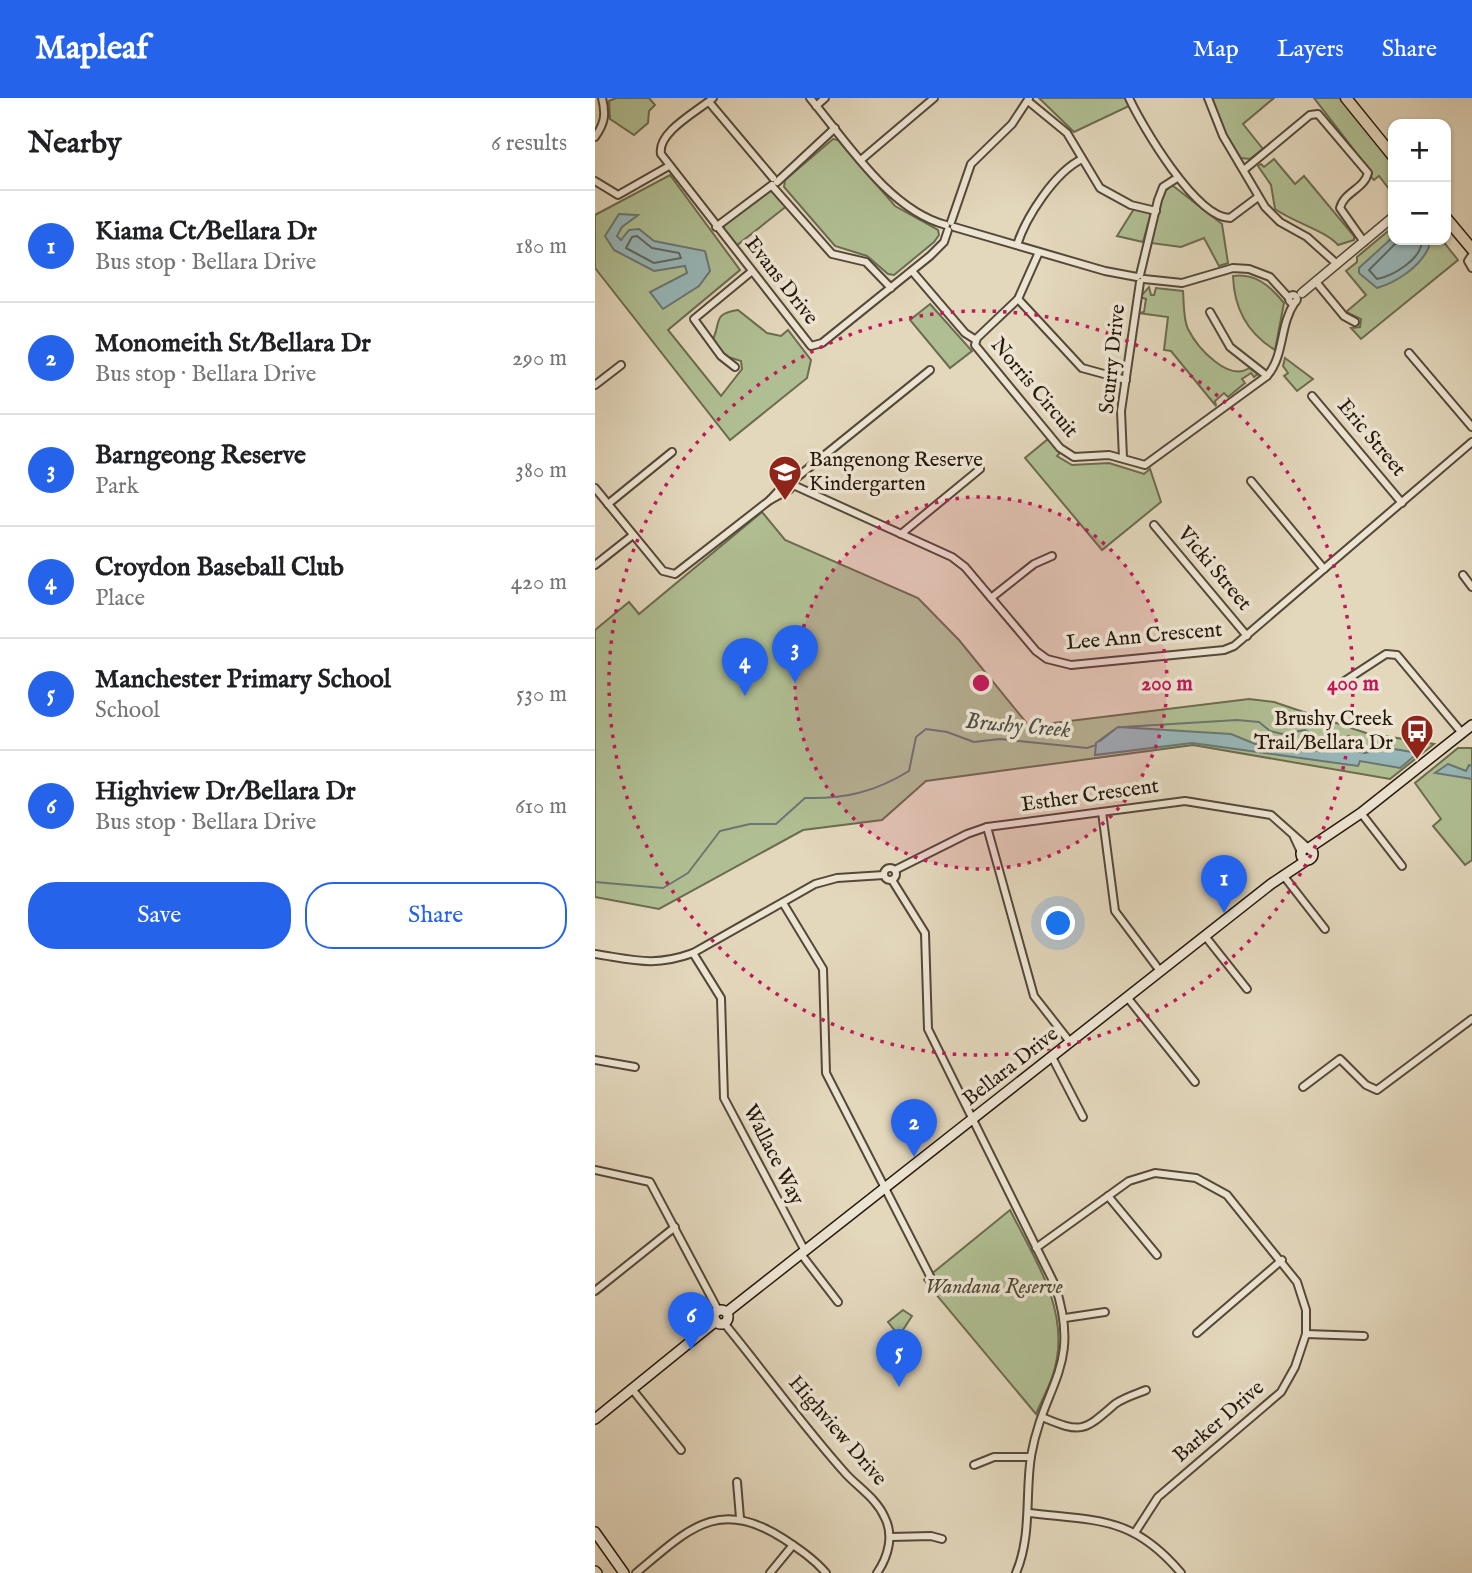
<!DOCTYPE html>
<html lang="en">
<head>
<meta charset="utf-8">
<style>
  body { margin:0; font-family:"IM FELL English",serif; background:#f2f2f2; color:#202124 }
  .controls { position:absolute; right:21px; top:21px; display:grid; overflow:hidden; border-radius:14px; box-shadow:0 2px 5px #0004 }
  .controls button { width:63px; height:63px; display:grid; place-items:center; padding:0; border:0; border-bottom:2px solid #e0e0e0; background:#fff; color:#202124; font:35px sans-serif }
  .you { position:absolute; left:464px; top:826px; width:24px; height:24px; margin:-18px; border:5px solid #fff; border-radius:50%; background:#1a73e8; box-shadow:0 0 0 10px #1a73e833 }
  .badge { display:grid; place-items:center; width:46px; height:46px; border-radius:50%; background:#2563eb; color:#fff; font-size:23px; font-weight:700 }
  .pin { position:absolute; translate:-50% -58px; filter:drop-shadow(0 2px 4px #0008) }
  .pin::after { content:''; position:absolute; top:37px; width:24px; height:21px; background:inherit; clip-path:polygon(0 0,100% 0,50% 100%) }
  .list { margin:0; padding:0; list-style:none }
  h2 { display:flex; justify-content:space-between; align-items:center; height:91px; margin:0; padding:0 28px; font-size:30px }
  h2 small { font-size:23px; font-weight:400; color:#757577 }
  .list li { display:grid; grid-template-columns:46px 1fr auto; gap:21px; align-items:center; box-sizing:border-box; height:112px; padding:0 28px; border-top:2px solid #e0e0e0 }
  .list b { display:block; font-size:26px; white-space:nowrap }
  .list p { margin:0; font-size:23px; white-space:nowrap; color:#757577 }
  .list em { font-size:23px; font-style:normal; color:#757577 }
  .actions { display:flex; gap:14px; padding:21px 28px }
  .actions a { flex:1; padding:16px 0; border:2px solid #2563eb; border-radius:28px; text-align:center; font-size:24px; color:#2563eb }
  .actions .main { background:#2563eb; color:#fff }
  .map { position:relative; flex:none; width:877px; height:1475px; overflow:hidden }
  header { display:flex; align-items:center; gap:42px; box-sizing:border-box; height:98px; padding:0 35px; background:#2563eb; color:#fff }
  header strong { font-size:33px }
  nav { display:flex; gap:38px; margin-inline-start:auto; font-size:24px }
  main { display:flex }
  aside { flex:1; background:#fff }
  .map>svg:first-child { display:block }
  .green { fill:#b0bf93; stroke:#6b6c50; stroke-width:2 }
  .water { fill:#98b7b9; stroke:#6a7774; stroke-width:2 }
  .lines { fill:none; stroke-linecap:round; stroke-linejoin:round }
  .shore { stroke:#5f6862; stroke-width:2 }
  .stream { stroke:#6a7774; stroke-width:2 }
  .minor-casing { stroke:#554838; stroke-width:10 }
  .tertiary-casing { stroke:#554838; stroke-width:11 }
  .secondary-casing { stroke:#26180c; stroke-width:12 }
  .primary-casing { stroke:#26180c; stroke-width:13 }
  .minor { stroke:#ede5d3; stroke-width:6 }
  .tertiary { stroke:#ede5d3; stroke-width:8 }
  .secondary { stroke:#ede5d3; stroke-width:9 }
  .primary { stroke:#e3d7bc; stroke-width:10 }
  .ring { fill:none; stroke:#c2185b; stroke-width:3.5; stroke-dasharray:3.5 7 }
  .labels { text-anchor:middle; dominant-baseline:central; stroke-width:7; stroke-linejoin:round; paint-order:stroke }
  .street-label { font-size:21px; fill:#26180c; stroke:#ede5d3 }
  .poi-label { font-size:21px; fill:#26180c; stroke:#ede5d3; text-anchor:start }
  .park-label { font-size:21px; font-style:italic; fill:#4f4a34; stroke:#ede5d3 }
  .water-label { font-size:23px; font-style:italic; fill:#4e5049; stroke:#ede5d3 }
  .centre { fill:#c2185b; stroke:#ede5d3; stroke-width:3.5 }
  .ring-label { font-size:21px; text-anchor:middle; font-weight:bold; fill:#c2185b; stroke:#ede5d3; stroke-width:7; stroke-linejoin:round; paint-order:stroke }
</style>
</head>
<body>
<header>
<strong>Mapleaf</strong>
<nav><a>Map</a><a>Layers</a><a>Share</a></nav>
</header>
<main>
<aside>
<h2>Nearby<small>6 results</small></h2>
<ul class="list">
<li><span class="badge">1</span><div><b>Kiama Ct/Bellara Dr</b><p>Bus stop · Bellara Drive</p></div><em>180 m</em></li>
<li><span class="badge">2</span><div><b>Monomeith St/Bellara Dr</b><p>Bus stop · Bellara Drive</p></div><em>290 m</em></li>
<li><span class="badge">3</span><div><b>Barngeong Reserve</b><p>Park</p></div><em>380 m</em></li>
<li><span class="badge">4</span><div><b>Croydon Baseball Club</b><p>Place</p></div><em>420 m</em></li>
<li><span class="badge">5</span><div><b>Manchester Primary School</b><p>School</p></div><em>530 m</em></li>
<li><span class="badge">6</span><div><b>Highview Dr/Bellara Dr</b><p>Bus stop · Bellara Drive</p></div><em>610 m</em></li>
</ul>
<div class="actions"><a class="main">Save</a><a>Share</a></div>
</aside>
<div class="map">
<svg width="877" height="1475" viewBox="0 0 877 1475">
  <rect width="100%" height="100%" fill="#e3d7bc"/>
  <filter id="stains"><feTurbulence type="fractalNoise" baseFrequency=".00286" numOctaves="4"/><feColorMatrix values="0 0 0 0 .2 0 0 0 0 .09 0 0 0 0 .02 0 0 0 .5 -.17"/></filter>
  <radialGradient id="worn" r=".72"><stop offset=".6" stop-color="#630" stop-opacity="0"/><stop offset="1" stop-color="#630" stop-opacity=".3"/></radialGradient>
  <g class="green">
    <path d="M21 0H54L60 7 54 13 53 25 39 37 15 21 14 3Z"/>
    <path d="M444 0H531L534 8 479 34Z"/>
    <path d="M615 0H679L648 26 668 51 655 61 646 60 628 33Z"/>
    <path d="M719 0H745L798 67V96L784 78 779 82 776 79V74Z"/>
    <path d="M238 41 243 42 300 108 343 132 344 137 339 144 299 177 293 176 272 158 240 148 189 89 190 82Z"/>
    <path d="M679 61 700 86 709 78 759 138V142L743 147C731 133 698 124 680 111L676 87 663 68 666 66 669 69Z"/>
    <path d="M75 77 145 172 73 232 126 298 147 271 146 263 130 258 117 243C127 225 116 216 143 212L172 235 186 238 193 232 216 262 212 280 135 342 0 170V117Z"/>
    <path d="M577 87 627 126 633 165 624 168 609 140 586 149 556 145 568 95Z"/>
    <path d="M178 91 193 107 141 148 129 133V127L172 92Z"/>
    <path d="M539 111 556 115 548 144 522 138Z"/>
    <path d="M798 129V142H847L863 162 766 241 756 230 765 229 766 221 751 214 771 197 751 173 762 164V159Z"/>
    <path d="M638 178C661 175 675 188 689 205L680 252C652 235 639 210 638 178Z"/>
    <path d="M554 189 556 197H559L561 190 588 193C589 204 588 221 593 231 603 251 634 284 654 270L663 276 659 279 656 275 647 281 650 285 633 299 629 295 620 303 621 308 576 253 569 252 573 219 543 215 549 214 551 201 545 199Z"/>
    <path d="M335 206 377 253 355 270 315 222Z"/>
    <path d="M690 260 718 281 702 293 689 278 693 275 688 268Z"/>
    <path d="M453 341 465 355 462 358 477 367 514 365 549 376 555 371 566 404 507 452 430 360Z"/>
    <path d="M167 414 190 442 323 500 364 542 434 628 654 601 679 604 771 635 839 646 795 681 598 647 331 683 287 722 208 732 64 811 0 799V532L34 504 44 516Z"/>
    <path d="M863 650H877V762L870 767 838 728 846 721 820 685Z"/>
    <path d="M415 1112C438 1158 471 1206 462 1260 459 1281 449 1297 441 1316L329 1182Z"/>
    <path d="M308 1212 317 1218 304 1238 293 1224Z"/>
  </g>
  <g class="water">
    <path d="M24 116 43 117 27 129 22 138 26 142 34 132 44 131 59 143 110 153 115 173 104 188 68 211 55 194 92 175 90 168 59 173 19 152 10 138Z"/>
    <path d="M798 139V142H832L834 149C825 169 802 184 782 190L764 175V170Z"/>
    <path d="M523 629 636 636 675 652 695 649 720 653 731 650 733 646 725 639 729 638 760 653 770 655 793 650 823 655 805 670 765 663 763 668 597 645 500 657 501 645Z"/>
    <path d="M853 666 871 673 874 667 877 668V681L840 675Z"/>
    <circle cx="426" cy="1194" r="8"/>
  </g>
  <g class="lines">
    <g class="shore">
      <path d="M42 138 57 150 84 155 86 160 59 165 31 150 37 139Z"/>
      <path d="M804 142 774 172 782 181C798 178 827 161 827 142"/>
    </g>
    <g class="stream">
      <path d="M528 629 642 622 664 624 675 633 687 636 710 632 734 647"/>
      <path d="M505 643 519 632"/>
      <path d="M0 784 68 790 93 775 125 733 155 726H181L210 700C250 701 280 694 314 673L321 639 331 631 352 634 379 644 405 641 492 650 501 647"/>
    </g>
    <defs>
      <g id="minor">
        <path d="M118 0C103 13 62 34 66 56L216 248 227 245 335 158 349 144 353 132"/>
        <path d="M215 0C251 43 294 112 351 127"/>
        <path d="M534 0C547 28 601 120 635 120L663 99"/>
        <path d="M613 0 628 38 670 109 685 124 712 139 742 166"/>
        <path d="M433 3 472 35 505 90 536 107 561 113"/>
        <path d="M114 4 178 80"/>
        <path d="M221 8 230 0"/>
        <path d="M0 39C10 25 11 16 7 0"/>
        <path d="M267 61 339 0"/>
        <path d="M650 71 715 17 723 16 773 75C769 91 749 94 745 110L769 144"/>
        <path d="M0 83 23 97 74 68"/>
        <path d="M182 84 240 30"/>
        <path d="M177 88 237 156 271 164 296 190"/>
        <path d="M356 124 376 66 417 26 434 0"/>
        <path d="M121 129 177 87"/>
        <path d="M359 129 510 173 542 179"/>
        <path d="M422 147C431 119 460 74 487 61"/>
        <path d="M444 154 423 201 382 240 380 247 465 350 479 359 514 357 550 367 672 278C690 257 684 228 700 204"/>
        <path d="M877 157 873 163 877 170"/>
        <path d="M317 173 370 235 381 242"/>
        <path d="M545 177 563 102 568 89 582 80"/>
        <path d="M549 181 587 185 638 170 654 171 675 179 694 200"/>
        <path d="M721 184 749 218 760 224"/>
        <circle cx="698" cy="201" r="4"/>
        <path d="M423 201 487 270 531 282"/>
        <path d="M615 214 635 249 672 278"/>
        <path d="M814 255 877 329"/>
        <path d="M140 269 126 258 99 221 156 174"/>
        <path d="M0 287 26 267"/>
        <path d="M717 298 807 405"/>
        <path d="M528 360 526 313 545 184"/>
        <path d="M656 383 729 471"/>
        <path d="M0 390 68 473 80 476 175 402 195 391 200 381 335 272"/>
        <path d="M175 402 188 388 196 386 357 459 370 469 441 553 452 561 476 567 629 552 639 548 877 344"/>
        <path d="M13 406 77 354"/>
        <path d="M559 427 652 538"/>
        <path d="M306 436 385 371"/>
        <path d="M0 467 38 437"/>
        <path d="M868 477 877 489"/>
        <path d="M396 500 439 466 457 458"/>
        <path d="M742 588 791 556 802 557 867 635"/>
        <path d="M507 714 520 813 565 873"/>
        <path d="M766 715 807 768"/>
        <path d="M392 729 439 898 475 944"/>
        <path d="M699 739 706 754"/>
        <circle cx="295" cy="776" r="6"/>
        <path d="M300 772 372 736 392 729 590 703 676 717 712 749"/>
        <path d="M688 777 730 831"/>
        <path d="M297 782 330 835 333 931 460 1187C487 1269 449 1285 436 1358 430 1397 437 1437 421 1475"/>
        <path d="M188 805 228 871 231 975 335 1178"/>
        <path d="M610 838 652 891"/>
        <path d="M98 855 126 900 129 1000 210 1153"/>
        <path d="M0 856C40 862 59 869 98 855L220 786 242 780 289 777"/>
        <path d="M532 899 600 984"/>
        <path d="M457 959 488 1019"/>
        <path d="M0 962 40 969"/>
        <path d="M708 989 745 961 771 987 782 992 877 921"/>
        <path d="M0 1072 55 1084 123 1212"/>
        <path d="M513 1098 562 1157"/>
        <path d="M441 1150 534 1083 560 1075 601 1080 632 1097 702 1184 711 1212V1236L700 1269 686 1294 563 1399 541 1433"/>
        <path d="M206 1156 243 1204"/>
        <path d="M0 1193 80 1129"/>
        <path d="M470 1220 510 1214"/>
        <path d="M129 1225C170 1275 208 1328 251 1376 264 1390 282 1401 290 1420 299 1438 293 1459 282 1475"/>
        <path d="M602 1235 687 1162"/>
        <path d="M711 1236 769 1238"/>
        <path d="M37 1291 86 1352"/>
        <path d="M447 1319C487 1336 489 1333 520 1306 528 1300 541 1296 551 1292"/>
        <path d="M379 1367 399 1359H436"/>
        <path d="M142 1384 145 1420"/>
        <path d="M434 1415C503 1423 538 1418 586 1475"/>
        <path d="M295 1439 336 1438 347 1441"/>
        <path d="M41 1475C93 1432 122 1398 189 1441 204 1451 219 1461 231 1475"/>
        <path d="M175 1475 198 1447"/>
      </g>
      <path id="tertiary" d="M707 195 798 119"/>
      <g id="secondary">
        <circle cx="712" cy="756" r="6"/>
        <path d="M714 750 766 715 877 627"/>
        <circle cx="126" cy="1219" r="7"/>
        <path d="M132 1214 676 786 712 762"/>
        <path d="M0 1321 121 1223"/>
        <path d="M0 1434 29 1475"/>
        <path d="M0 1473 2 1475"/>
      </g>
      <g id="primary">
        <path d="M751 0 798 58"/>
        <path d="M851 120 877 151"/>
      </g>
    </defs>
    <use href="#minor" class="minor-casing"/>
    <use href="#tertiary" class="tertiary-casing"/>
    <use href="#secondary" class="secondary-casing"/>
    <use href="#primary" class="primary-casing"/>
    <use href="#minor" class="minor"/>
    <use href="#tertiary" class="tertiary"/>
    <use href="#secondary" class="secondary"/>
    <use href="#primary" class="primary"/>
  </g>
  <circle cx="386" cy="585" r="186" fill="#c2185b" fill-opacity=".12"/>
  <g class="ring">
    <circle cx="386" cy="585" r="186"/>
    <circle cx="386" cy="585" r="372"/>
  </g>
  <defs>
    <symbol id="school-pin" viewBox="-11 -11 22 30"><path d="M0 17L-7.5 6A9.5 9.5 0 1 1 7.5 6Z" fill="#8f2418" stroke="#ede5d3"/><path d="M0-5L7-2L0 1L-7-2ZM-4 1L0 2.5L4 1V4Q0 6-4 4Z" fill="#fff"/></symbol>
    <symbol id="bus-pin" viewBox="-11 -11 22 30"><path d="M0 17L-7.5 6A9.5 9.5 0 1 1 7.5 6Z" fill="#8f2418" stroke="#ede5d3"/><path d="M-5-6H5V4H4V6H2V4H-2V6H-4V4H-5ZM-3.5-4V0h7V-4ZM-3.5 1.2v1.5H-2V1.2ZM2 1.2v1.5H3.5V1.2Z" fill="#fff"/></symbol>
  </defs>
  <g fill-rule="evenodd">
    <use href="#school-pin" x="171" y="355" width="38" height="52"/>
    <use href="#bus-pin" x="803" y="614" width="38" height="52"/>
  </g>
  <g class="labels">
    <g class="street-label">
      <text transform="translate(186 183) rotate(52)">Evans Drive</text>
      <text transform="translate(518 261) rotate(-84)">Scurry Drive</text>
      <text transform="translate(439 290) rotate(50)">Norris Circuit</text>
      <text transform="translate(776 340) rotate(50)">Eric Street</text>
      <text transform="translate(619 471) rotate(50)">Vicki Street</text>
      <text transform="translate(549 539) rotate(-5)">Lee Ann Crescent</text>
      <text transform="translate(495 698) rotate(-8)">Esther Crescent</text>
      <text transform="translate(416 969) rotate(-38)">Bellara Drive</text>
      <text transform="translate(178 1057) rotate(63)">Wallace Way</text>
      <text transform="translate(624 1324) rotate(-41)">Barker Drive</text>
      <text transform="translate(242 1333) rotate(49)">Highview Drive</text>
    </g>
    <g class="poi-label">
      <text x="214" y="362">Bangenong Reserve<tspan x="214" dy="24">Kindergarten</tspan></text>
      <text x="798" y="621" text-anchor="end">Brushy Creek<tspan x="798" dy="24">Trail/Bellara Dr</tspan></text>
    </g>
    <g class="park-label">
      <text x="399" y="1189">Wandana Reserve</text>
    </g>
    <g class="water-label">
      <text transform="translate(423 628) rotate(5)">Brushy Creek</text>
    </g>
  </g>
  <circle cx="386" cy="585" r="10" class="centre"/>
  <g class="ring-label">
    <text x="572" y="592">200 m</text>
    <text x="758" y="592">400 m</text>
  </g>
  <rect width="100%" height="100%" filter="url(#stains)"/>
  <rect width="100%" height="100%" fill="url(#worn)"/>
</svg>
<div class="controls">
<button>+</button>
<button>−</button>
</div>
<div class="you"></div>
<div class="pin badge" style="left:629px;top:815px">1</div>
<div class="pin badge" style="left:319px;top:1059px">2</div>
<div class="pin badge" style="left:200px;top:585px">3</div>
<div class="pin badge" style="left:150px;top:598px">4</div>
<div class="pin badge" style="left:304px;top:1289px">5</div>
<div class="pin badge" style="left:96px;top:1252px">6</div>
</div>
</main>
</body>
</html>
